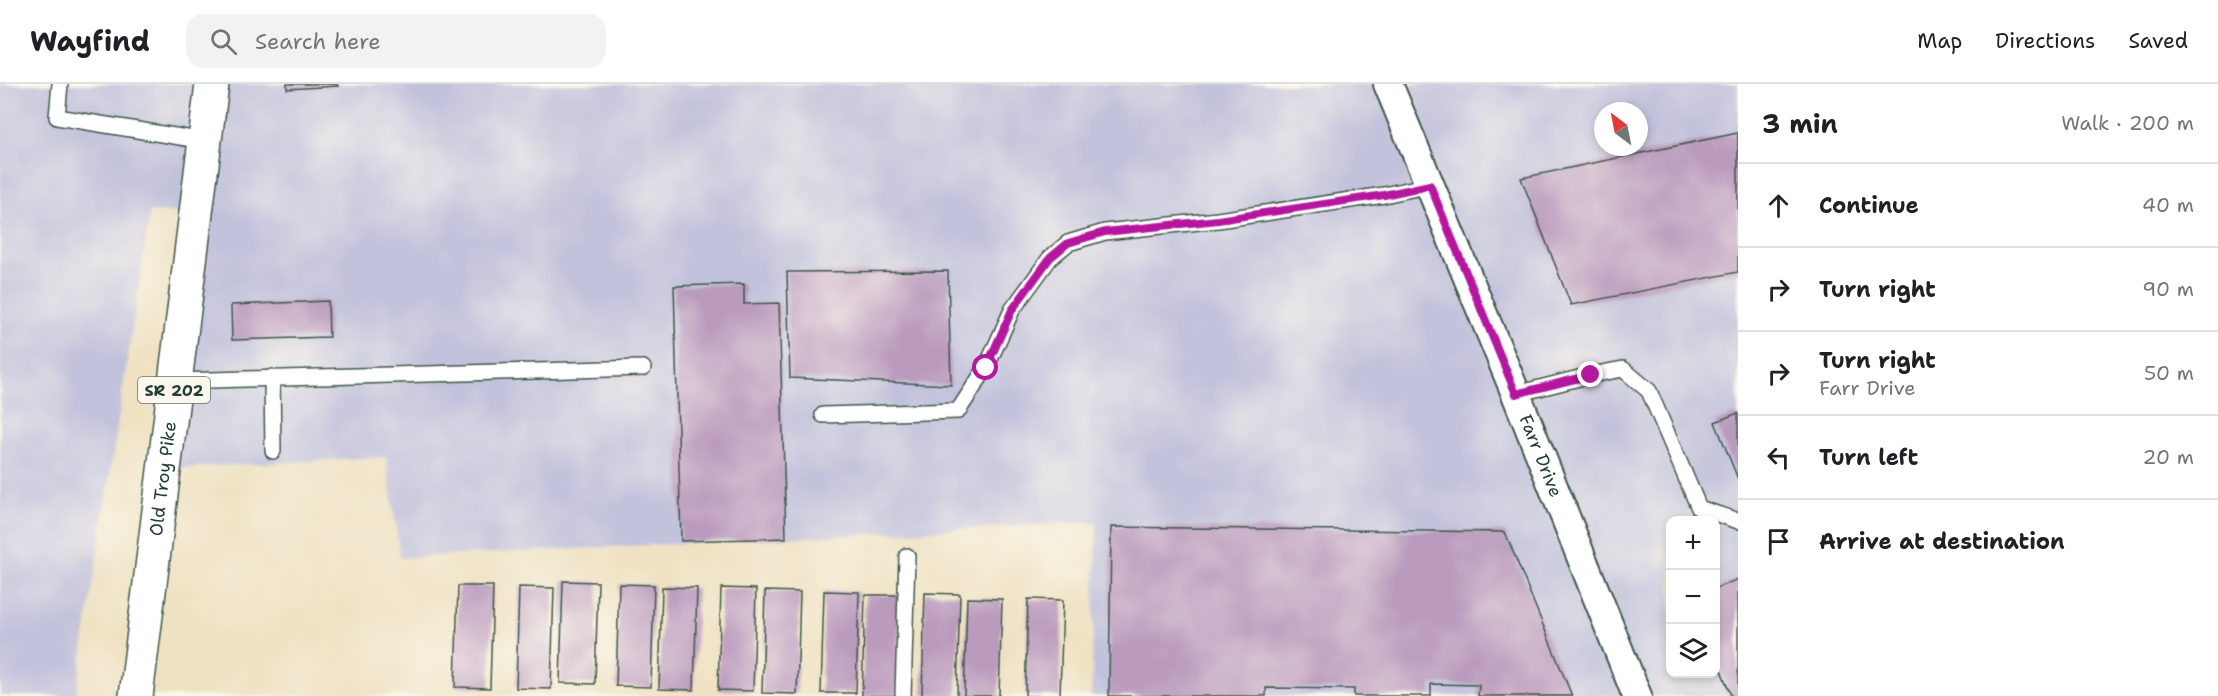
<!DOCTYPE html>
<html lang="en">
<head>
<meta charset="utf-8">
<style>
  body { margin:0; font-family:"Shantell Sans",sans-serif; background:#f2f2f2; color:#202124 }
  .controls { position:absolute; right:18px; bottom:18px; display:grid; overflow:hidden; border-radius:12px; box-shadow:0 3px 9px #0003 }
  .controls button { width:54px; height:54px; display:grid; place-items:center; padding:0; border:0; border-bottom:2px solid #e0e0e0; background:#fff; color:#202124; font:30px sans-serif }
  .compass { position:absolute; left:1594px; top:18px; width:54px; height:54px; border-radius:50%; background:#fff; box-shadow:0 3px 9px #0003; rotate:328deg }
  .stop { position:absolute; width:18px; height:18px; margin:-14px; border:4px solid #b5179e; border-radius:50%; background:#fff }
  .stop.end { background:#b5179e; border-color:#fff; box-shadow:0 2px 6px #0008 }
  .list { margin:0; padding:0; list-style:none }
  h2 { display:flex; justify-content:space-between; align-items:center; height:78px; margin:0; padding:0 24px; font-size:26px }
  h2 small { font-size:20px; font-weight:400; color:#757577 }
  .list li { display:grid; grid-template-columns:39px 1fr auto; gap:18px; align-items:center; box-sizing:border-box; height:84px; padding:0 24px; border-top:2px solid #e0e0e0 }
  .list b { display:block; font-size:22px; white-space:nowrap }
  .list p { margin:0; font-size:20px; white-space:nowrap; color:#757577 }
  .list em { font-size:20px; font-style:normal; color:#757577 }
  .icon { flex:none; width:33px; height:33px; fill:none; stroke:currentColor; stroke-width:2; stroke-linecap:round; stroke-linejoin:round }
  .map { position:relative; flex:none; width:1738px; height:612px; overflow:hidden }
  header { display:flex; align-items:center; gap:36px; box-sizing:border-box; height:84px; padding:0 30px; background:#fff; border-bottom:2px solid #e0e0e0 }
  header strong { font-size:28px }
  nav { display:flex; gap:33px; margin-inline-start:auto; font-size:21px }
  .search { width:420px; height:54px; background:#f2f2f2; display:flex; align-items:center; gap:15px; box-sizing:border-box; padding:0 21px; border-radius:18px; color:#757577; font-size:22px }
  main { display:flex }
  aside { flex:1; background:#fff }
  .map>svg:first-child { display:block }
  .industrial { fill:#c2c2dc; fill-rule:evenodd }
  .building { fill:#ba9abd }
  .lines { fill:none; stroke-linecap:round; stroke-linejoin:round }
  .lane-casing { stroke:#3e5649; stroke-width:18 }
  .street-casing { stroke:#3e5649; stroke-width:32 }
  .primary-casing { stroke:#3e5649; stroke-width:36 }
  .lane { stroke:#fff; stroke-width:15 }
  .street { stroke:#fff; stroke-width:28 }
  .primary { stroke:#fff; stroke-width:33 }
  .route { stroke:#b5179e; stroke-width:8 }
  .labels { text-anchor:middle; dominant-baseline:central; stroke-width:4.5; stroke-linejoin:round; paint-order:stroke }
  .shield { fill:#fbf7ec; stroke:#61756b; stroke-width:1.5 }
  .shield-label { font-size:16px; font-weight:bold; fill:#1f3d34 }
  .street-label { font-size:18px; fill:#1f3d34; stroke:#fbf7ec }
</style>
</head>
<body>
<header>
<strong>Wayfind</strong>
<div class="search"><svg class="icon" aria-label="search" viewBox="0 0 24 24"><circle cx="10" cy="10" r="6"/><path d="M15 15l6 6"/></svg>Search here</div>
<nav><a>Map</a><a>Directions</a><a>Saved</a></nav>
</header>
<main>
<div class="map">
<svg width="1738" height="612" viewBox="0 0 1738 612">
  <rect width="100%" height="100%" fill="#fbf7ec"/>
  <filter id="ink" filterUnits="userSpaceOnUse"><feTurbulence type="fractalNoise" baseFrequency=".0167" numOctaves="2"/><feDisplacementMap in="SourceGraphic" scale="12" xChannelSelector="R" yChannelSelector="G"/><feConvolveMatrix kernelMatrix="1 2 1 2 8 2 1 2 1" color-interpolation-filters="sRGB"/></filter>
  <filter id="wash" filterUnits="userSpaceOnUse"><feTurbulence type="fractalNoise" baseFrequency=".008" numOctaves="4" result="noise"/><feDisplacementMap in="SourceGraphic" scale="24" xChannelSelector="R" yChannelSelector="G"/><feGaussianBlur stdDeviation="1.35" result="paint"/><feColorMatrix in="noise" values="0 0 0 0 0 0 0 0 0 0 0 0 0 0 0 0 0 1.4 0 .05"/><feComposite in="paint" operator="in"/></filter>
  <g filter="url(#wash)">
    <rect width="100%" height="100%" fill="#efe2c2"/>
    <path class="industrial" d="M0 0H1738V612H1091L1097 438 400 474 386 373 164 385 195 129 150 128 76 612H0ZM1603 27H1639V63H1603ZM1670 436H1716V590H1670Z"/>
    <g id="blocks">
      <g class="building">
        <path d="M287 0H337L338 2 287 5Z"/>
        <path d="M1738 49V188L1571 221 1521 94Z"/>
        <path d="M948 187 951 301 790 294 787 188Z"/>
        <path d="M744 200V220L779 219 786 454 681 457 674 202Z"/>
        <path d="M328 217 329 253 232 256 231 221Z"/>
        <path d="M1738 329V395L1715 338Z"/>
        <path d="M1111 443 1505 448 1572 612H1478L1479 601 1431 600V612H1354V605L1266 604V612H1109Z"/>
        <path d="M1738 495V612H1731L1716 573V504Z"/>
        <path d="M563 497 598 498 595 600 560 599Z"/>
        <path d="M619 500 654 501 651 603 616 602Z"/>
        <path d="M458 502H493L490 604 455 603Z"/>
        <path d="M519 503 554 504 551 605 516 604Z"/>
        <path d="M662 503 697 504 694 606 659 605Z"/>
        <path d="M721 504 756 505 753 607 718 606Z"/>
        <path d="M765 507 800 508 797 610 762 609Z"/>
        <path d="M824 507 859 508 856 609H821Z"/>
        <path d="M925 509 960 510 957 612 922 611Z"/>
        <path d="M865 511H900L897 612H862Z"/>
        <path d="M967 514 1002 515 999 612H964Z"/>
        <path d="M1028 515 1063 516 1060 612H1025Z"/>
      </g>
    </g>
  </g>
  <g filter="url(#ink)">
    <use href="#blocks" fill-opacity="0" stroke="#3e5649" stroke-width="1.5"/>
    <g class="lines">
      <defs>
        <g id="lane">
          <path d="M60 0 57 33 205 57"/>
          <path d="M272 293 273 367"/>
          <path d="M176 297 643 284"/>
          <path d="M1516 310 1591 291 1623 285 1649 307 1699 424 1738 437"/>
          <path d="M823 331 958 327 986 284 1012 226 1050 174 1068 159 1105 148 1218 136 1384 111 1430 101"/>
          <path d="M903 612 907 472"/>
        </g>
        <g id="street">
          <path id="s1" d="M1388 0 1516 310 1637 612"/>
        </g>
        <g id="primary">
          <path id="s2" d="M136 612 212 0"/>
        </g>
      </defs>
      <use href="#lane" class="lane-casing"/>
      <use href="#street" class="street-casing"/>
      <use href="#primary" class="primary-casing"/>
      <use href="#lane" class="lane"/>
      <use href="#street" class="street"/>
      <use href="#primary" class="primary"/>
    </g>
  </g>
  <g class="lines" filter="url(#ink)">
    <path class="route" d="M986 284 1012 226 1050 174 1068 159 1105 148 1218 136 1384 111 1430 101 1516 310 1591 291"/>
  </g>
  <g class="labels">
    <rect class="shield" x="138" y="293" width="72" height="26" rx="4.5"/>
    <g class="shield-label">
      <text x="174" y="306">SR 202</text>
    </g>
    <g class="street-label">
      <text stroke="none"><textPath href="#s1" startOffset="402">Farr Drive</textPath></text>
      <text stroke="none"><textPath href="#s2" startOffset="219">Old Troy Pike</textPath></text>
    </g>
  </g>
</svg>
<div class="controls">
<button>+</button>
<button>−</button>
<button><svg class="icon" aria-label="layers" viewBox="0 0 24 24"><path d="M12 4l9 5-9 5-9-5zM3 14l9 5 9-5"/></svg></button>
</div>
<svg class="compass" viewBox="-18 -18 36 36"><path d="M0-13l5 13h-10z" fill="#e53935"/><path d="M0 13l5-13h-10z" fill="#757577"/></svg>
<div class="stop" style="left:986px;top:284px"></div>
<div class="stop end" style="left:1591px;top:291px"></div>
</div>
<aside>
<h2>3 min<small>Walk · 200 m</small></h2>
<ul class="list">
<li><svg class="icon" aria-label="ahead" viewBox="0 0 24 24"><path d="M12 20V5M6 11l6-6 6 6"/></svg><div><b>Continue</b></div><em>40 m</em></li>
<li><svg class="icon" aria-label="right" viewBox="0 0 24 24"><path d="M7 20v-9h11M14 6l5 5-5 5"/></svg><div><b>Turn right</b></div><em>90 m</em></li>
<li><svg class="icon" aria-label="right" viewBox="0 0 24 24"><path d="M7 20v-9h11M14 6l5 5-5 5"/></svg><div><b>Turn right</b><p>Farr Drive</p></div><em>50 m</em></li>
<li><svg class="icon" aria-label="left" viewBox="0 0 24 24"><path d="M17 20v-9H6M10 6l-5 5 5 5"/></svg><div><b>Turn left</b></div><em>20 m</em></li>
<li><svg class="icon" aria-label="arrive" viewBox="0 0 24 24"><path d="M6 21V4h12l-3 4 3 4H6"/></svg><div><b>Arrive at destination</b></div></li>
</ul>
</aside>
</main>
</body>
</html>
